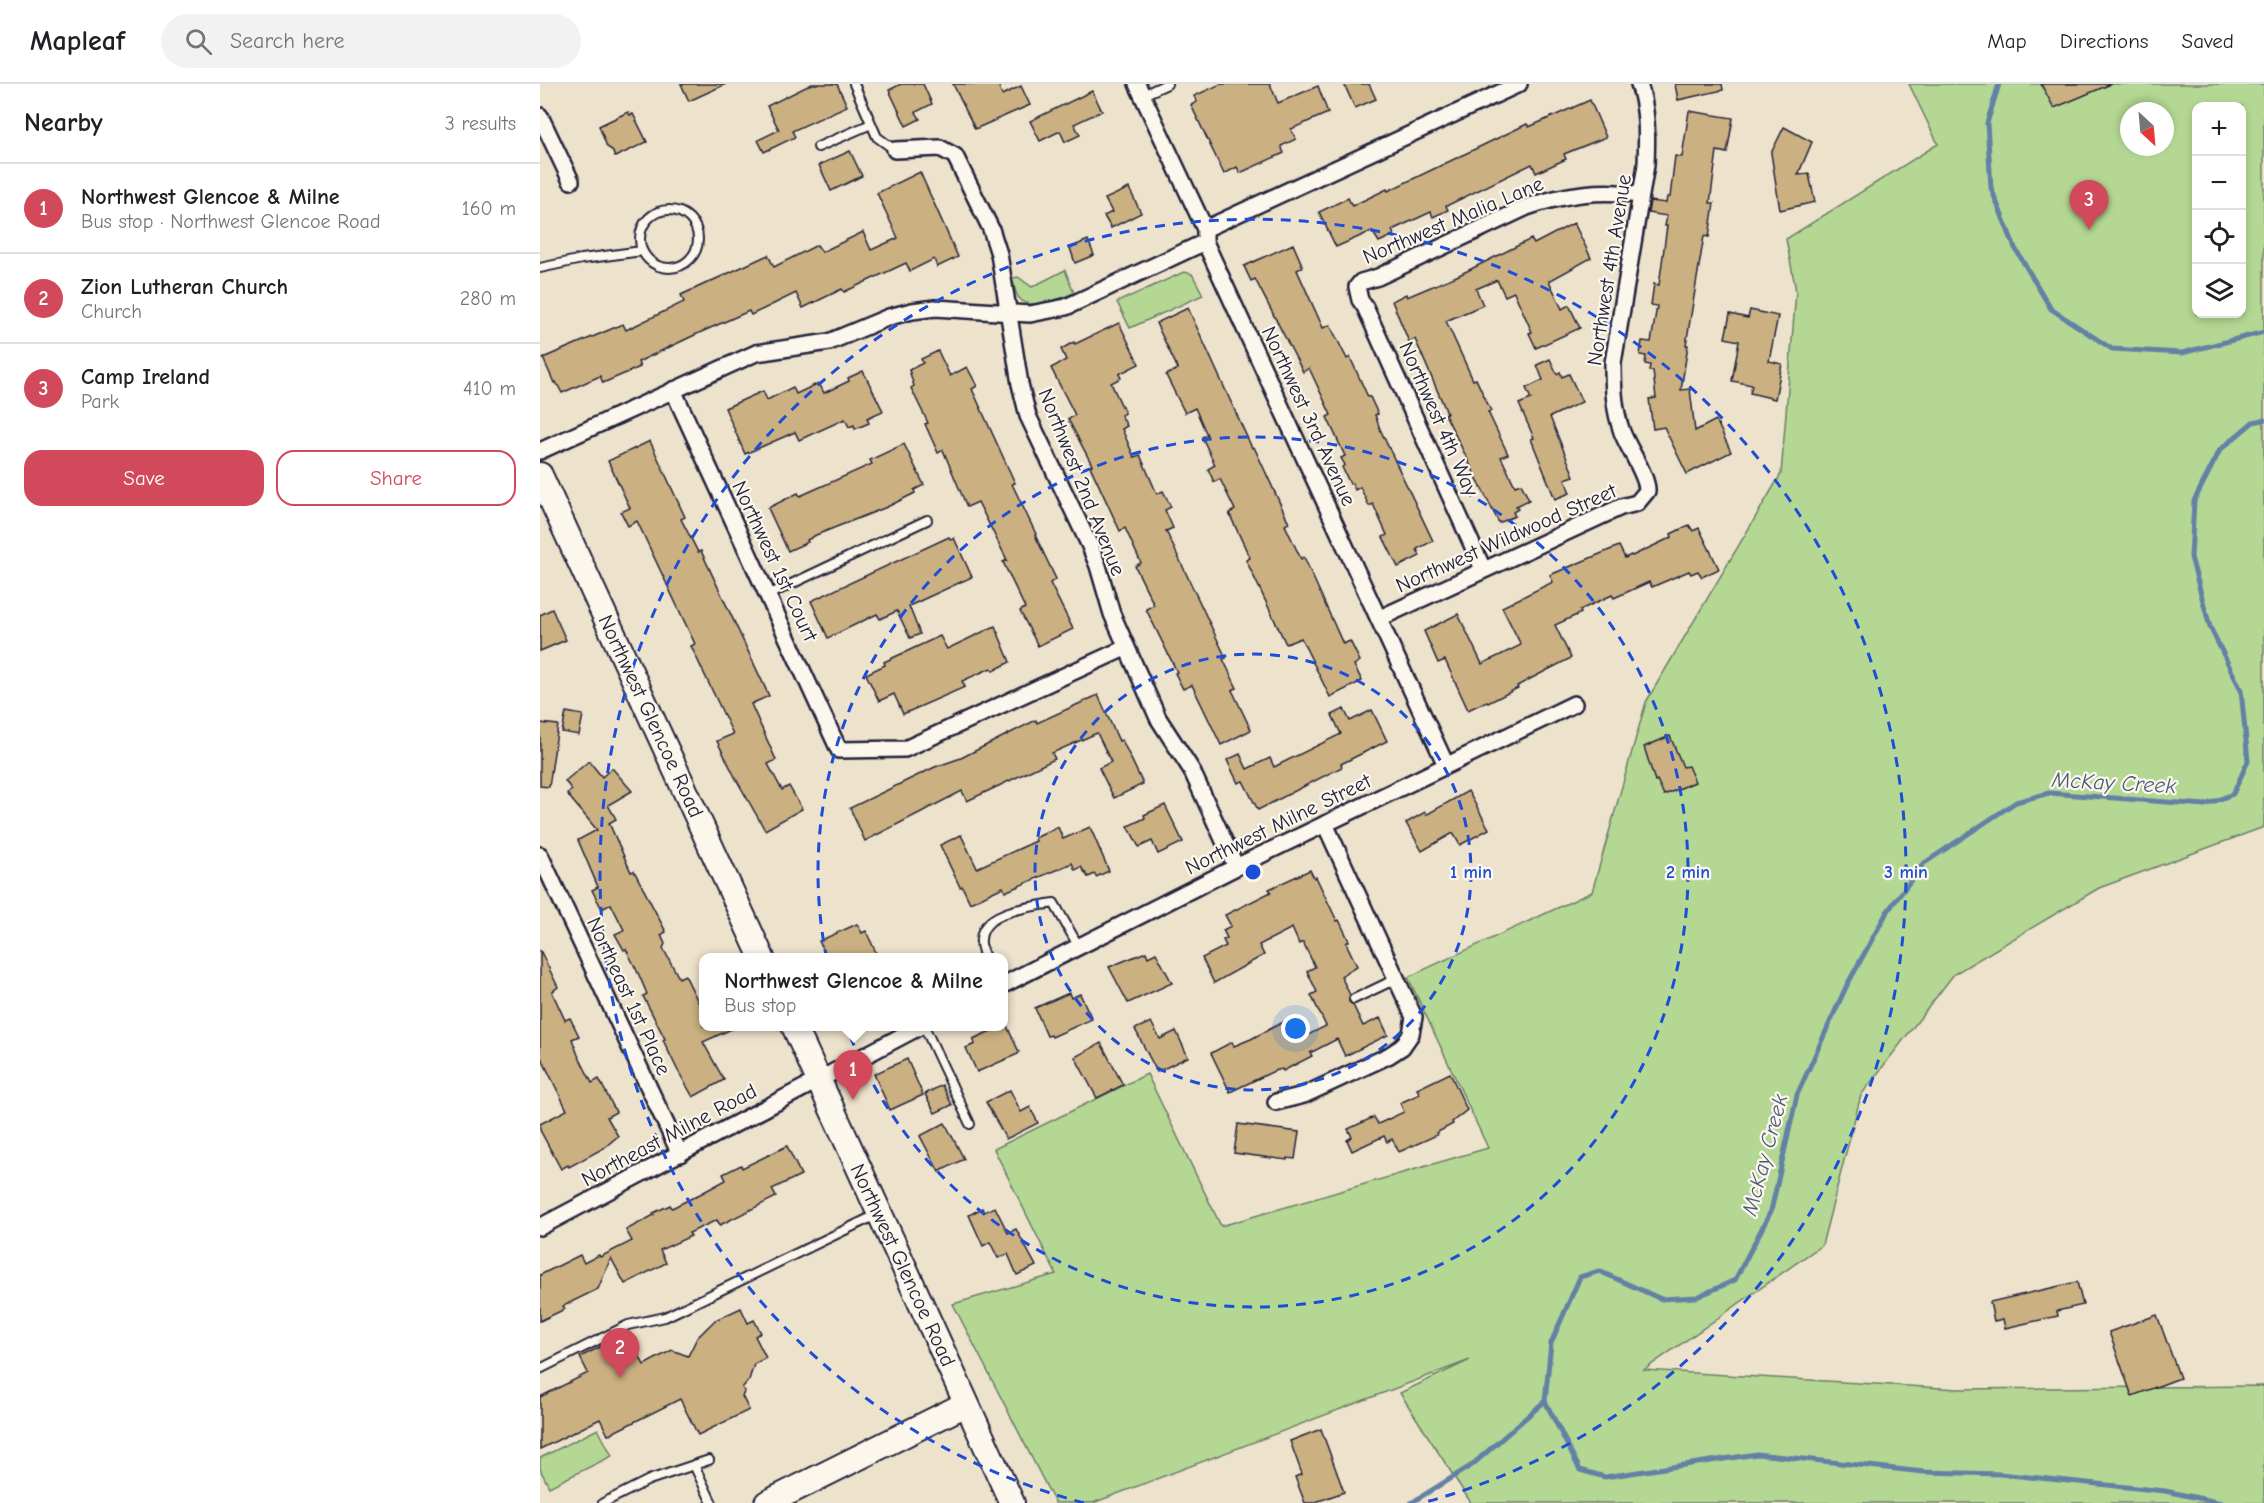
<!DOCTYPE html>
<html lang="en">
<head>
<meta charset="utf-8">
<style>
  body { margin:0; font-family:"Comic Neue",sans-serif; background:#f2f2f2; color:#202124 }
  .controls { position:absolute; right:18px; top:18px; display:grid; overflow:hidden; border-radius:12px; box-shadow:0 3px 9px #0003 }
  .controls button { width:54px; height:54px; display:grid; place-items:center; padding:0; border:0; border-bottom:2px solid #e0e0e0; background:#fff; color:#202124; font:30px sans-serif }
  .compass { position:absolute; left:1580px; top:18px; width:54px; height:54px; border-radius:50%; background:#fff; box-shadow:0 3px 9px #0003; rotate:154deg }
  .you { position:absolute; left:756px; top:945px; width:21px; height:21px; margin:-15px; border:4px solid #fff; border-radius:50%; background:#1a73e8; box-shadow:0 0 0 9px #1a73e833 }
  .badge { display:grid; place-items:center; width:39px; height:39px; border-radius:50%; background:#d1495b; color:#fff; font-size:20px; font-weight:700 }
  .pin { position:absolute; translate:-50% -50px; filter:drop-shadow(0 2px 3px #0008) }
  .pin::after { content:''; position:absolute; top:32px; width:21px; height:18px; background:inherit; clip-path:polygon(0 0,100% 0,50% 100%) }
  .popup { position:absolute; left:159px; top:869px; width:309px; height:78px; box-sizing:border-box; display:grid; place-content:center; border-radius:12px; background:#fff; filter:drop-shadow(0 2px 4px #0005); font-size:20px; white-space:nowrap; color:#757577 }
  .popup b { font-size:22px; color:#202124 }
  .popup::after { content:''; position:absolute; left:50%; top:100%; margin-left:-12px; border:12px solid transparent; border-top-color:#fff }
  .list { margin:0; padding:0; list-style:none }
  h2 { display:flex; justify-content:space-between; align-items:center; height:78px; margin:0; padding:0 24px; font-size:26px }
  h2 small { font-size:20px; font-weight:400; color:#757577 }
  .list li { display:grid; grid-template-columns:39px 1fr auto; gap:18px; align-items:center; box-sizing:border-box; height:90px; padding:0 24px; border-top:2px solid #e0e0e0 }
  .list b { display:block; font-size:22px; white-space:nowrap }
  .list p { margin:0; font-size:20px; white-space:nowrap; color:#757577 }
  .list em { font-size:20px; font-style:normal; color:#757577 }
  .actions { display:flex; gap:12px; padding:18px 24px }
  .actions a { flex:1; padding:14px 0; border:2px solid #d1495b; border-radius:18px; text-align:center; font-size:21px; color:#d1495b }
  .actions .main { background:#d1495b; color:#fff }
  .icon { flex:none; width:33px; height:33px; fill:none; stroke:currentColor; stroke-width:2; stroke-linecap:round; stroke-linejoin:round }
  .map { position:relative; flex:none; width:1724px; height:1419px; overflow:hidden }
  header { display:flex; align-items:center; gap:36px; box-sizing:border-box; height:84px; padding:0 30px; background:#fff; border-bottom:2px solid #e0e0e0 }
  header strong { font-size:28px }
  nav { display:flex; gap:33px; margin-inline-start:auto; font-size:21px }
  .search { width:420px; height:54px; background:#f2f2f2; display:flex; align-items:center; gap:15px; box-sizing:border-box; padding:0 21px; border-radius:33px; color:#757577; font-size:22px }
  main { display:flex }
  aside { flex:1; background:#fff }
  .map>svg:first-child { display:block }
  .green { fill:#b4d893; stroke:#6b7d67; stroke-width:1.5; fill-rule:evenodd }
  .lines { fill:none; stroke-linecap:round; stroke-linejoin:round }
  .stream { stroke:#6481a5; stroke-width:5 }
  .building { fill:#cbb081; stroke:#22223b; stroke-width:1.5 }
  .lane-casing { stroke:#22223b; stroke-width:12 }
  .street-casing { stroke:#22223b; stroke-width:20 }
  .primary-casing { stroke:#22223b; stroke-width:28 }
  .lane { stroke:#fbf7ec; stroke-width:8 }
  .street { stroke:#fbf7ec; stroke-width:15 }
  .primary { stroke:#fbf7ec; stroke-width:24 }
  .ring { fill:none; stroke:#1d4ed8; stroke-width:3; stroke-dasharray:10 8 }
  .labels { text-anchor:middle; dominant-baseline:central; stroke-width:4.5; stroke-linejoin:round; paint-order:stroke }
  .street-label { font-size:21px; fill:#22223b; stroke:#fbf7ec }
  .water-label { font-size:22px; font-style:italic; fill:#485a79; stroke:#fbf7ec }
  .centre { fill:#1d4ed8; stroke:#fbf7ec; stroke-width:3 }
  .ring-label { font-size:18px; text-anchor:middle; font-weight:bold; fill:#1d4ed8; stroke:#fbf7ec; stroke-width:4.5; stroke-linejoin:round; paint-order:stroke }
</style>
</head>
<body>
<header>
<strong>Mapleaf</strong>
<div class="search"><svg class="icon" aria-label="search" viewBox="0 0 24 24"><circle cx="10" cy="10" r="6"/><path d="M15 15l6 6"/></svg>Search here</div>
<nav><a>Map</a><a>Directions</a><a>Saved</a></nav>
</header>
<main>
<aside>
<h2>Nearby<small>3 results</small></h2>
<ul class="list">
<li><span class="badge">1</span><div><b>Northwest Glencoe &amp; Milne</b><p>Bus stop · Northwest Glencoe Road</p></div><em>160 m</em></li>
<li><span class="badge">2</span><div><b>Zion Lutheran Church</b><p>Church</p></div><em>280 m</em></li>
<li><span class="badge">3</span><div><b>Camp Ireland</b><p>Park</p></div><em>410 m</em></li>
</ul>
<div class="actions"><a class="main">Save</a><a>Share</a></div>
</aside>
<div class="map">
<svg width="1724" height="1419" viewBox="0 0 1724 1419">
  <rect width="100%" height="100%" fill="#ede2cc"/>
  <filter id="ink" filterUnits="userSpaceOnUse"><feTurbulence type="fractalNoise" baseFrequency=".0167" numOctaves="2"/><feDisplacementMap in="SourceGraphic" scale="12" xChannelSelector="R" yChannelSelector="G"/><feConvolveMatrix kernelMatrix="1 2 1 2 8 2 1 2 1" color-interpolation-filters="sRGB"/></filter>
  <g filter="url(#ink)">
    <g class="green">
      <path d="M1369 0H1724V743L1559 804 1414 890 1321 1011 1282 1161 1104 1286 1418 1305 1724 1302V1419H931L860 1309 930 1276 553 1419H515L413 1220 516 1190 454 1065 607 990 681 1142 948 1064 868 893 1052 808 1106 618 1241 390 1256 207 1246 155 1398 60ZM1656 22H1702V230H1656ZM1589 27H1625V63H1589Z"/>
      <path d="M525 186 534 209C520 214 490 229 478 213 475 208 474 200 472 194L478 193 492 203Z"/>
      <path d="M644 188 652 190 663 211 590 244 577 218Z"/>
      <path d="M58 1345 72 1372 9 1403 0 1385V1374Z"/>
    </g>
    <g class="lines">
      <g class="stream">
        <path d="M1459 0 1447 39 1451 104 1475 164 1511 225 1572 265 1642 269 1724 248"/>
        <path d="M871 1419 932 1381 1005 1317"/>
        <path d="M1682 1419 1625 1407 1460 1390 1384 1388 1217 1370 1065 1393 1040 1386 1005 1317 1011 1259 1040 1193 1059 1187 1121 1215 1157 1213 1195 1196 1231 1127 1257 1011 1306 903 1347 828 1383 780 1476 718 1509 709 1665 721 1693 710 1708 677 1701 606 1670 543 1651 473 1654 417 1680 366 1713 338 1724 336"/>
      </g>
    </g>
    <g class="building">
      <path d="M141 0H186L149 17Z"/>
      <path d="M272 0H297L307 22 252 47 255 53 224 68 218 56 239 46 227 22Z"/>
      <path d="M361 0H383L392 20 376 28 380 35 366 42 349 6Z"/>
      <path d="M413 0H458L462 11 481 2 490 21 435 45Z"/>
      <path d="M681 0H730L738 19 778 2 788 29 751 45 756 55 741 62 744 69 700 89 697 83 684 90 651 21 657 18 654 12Z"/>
      <path d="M804 0H829L836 15 815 24Z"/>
      <path d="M1135 0H1182L1183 6 1138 16Z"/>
      <path d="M1501 0H1571L1514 24Z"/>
      <path d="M552 7 562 27 534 40 540 51 525 58 520 47 500 57 490 37Z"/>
      <path d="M1050 16 1066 53 1024 70 1026 75 996 89 992 80 906 122 908 126 893 133 891 128 852 146 854 151 839 158 832 147 796 163 779 128 808 114 812 122 847 105 848 107 987 40 989 43Z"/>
      <path d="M1149 27 1193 34 1187 69 1177 67 1170 119H1174L1169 153 1164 152 1146 261H1148L1141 306 1150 305 1155 347 1176 336 1191 368 1147 390 1124 343 1113 345 1109 315 1116 314 1113 287H1109L1110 281 1105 280 1106 272 1100 271 1102 257 1111 258 1117 222 1111 221 1114 200 1119 201 1127 142H1125L1127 132 1108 129 1110 117 1126 119 1127 113H1130L1135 72 1142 73Z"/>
      <path d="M88 28 90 31 93 30 107 58 75 73 72 66 67 63 59 42Z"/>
      <path d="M1244 43 1272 58 1258 91 1269 90 1275 118 1240 126 1231 69Z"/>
      <path d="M310 67 322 92 291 107 279 81Z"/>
      <path d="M380 88 418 173 397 183 394 175 370 187 366 179 304 208 302 205 263 224 256 209 211 231 209 227 159 249 98 278 100 283 63 299 60 292 22 309 16 298 14 299 3 274 83 240 86 246 144 218 141 211 228 171 234 183 277 161 282 168 323 148 331 166 358 154 337 109Z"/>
      <path d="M589 104 601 129 571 144 564 132 572 128 565 115Z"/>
      <path d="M1034 139 1051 174 1009 197 1022 225 1029 221 1040 244 996 264 989 249 992 248 974 208 965 212 957 196 936 205 943 221 906 237 933 296 936 295 951 327 948 328 968 370 961 373 975 402 981 400 989 416 976 422 978 425 973 428 975 432 959 439 905 330 907 329 875 255 869 258 852 217 866 210 867 213 919 191 991 155 994 160Z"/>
      <path d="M548 156 554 171 535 179 530 164Z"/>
      <path d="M753 160 763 183 757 186 783 244 790 241 807 275 810 273 828 313H830L838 330 835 331 840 345 893 457 877 465 880 472 858 483 843 453 847 451 833 420 829 422 820 403 815 406 812 399 810 400 802 383 805 381 801 374 805 372 787 333 791 331 769 284 763 288 715 195 711 197 704 182Z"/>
      <path d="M648 224 712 364 714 363 749 439 745 441 761 475 764 473 803 560 810 557 820 577 814 581 822 597 790 613 761 554 746 560 706 476 710 474 689 429 695 426 680 395 674 398 668 385 675 381 662 353 667 351 655 324 645 329 626 291 638 285 616 239Z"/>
      <path d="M1210 226 1238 232 1229 277 1242 280 1235 315 1210 309 1212 301 1192 297 1199 257 1185 254 1190 230 1208 234Z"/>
      <path d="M579 239 599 280 579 290 581 294 571 299 585 329 581 331 587 342 582 345 594 373 600 371 617 410 623 407 631 423 625 426 633 444 626 447 686 574 683 575 697 604 692 606 711 646 681 661 652 601 643 605 635 589 637 588 606 525 614 521 595 482 601 479 585 444 580 447 550 382 552 381 528 335 535 331 511 284 526 276 521 265 534 258 535 260Z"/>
      <path d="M398 267 410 292 427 283 437 302 432 305 475 399 472 400 496 450 495 451 516 495 510 499 533 545 498 562 480 527 485 524 463 478 467 476 438 418 427 423 403 366 398 369 385 340 388 339 371 304 374 302 369 286 383 279 381 275Z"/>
      <path d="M1010 275 1017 290 1020 288 1022 293 1029 290 1042 318 1010 333 1034 392 1025 395 1030 409 1015 415 991 355 994 354 979 320 991 315 986 304 1003 296 997 281Z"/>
      <path d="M323 287 343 327 327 334 329 339 315 345 314 341 309 343 305 335 259 356 255 348 205 370 185 324 223 307 227 316 253 303 256 310 279 299 284 309 309 297 308 294Z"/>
      <path d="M110 357 145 433 141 435 158 468 161 467 229 612 211 620 236 676 228 680 242 706 249 702 262 725 225 746 196 695 177 657 193 650 151 562 155 560 97 437 88 442 81 428 90 424 68 377Z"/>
      <path d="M364 360 384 401 374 406 375 409 347 423 276 451 267 456 268 458 248 467 228 424 258 409 260 412 332 380 330 376Z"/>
      <path d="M1149 441 1153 447 1159 444 1179 485 1162 493 1158 487 1151 490 1149 487 1112 503 1109 498 1074 514 1072 511 1040 526 1041 529 1015 541 1031 574 990 595 977 602 978 604 948 619 947 617 928 626 905 576 898 579 884 547 918 530 942 580 981 561 962 523 1013 498 1010 491 1079 462 1085 474 1091 471 1092 472 1132 453 1131 450Z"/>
      <path d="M409 453 411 456 414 454 432 493 369 522 380 550 370 554 357 527 340 535 337 530 288 554 271 517Z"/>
      <path d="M12 525 26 556 0 567V531Z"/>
      <path d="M455 542 470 578 453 587 451 584 422 597 425 603 363 630 354 610 339 617 326 590 345 581 344 578 400 552 407 565Z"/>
      <path d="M558 611 579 657 582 656 603 700 574 714 559 684 571 678 557 649 512 669 515 675 427 717 422 707 325 757 310 724 395 683 421 674 496 636 497 639Z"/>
      <path d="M804 625 810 637 832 626 847 657 801 680 802 683 718 726 703 697 698 699 687 676 700 670 707 685 730 674 734 683 801 650 792 631Z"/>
      <path d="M26 628 43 631 39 651 22 648Z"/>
      <path d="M0 639 18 641 9 703 0 702Z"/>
      <path d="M1130 652 1143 683 1148 682 1155 698 1124 711 1117 696 1115 697 1104 663Z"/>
      <path d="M49 677 62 693 72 684 92 707 68 721 76 735 69 739 91 788 94 787 126 848 121 851 125 860 123 864 139 894 145 891 163 928V942H198L163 958 184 996 153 1013 137 985 123 956 125 955 103 912 107 910 99 891 86 865 84 866 75 850 84 846 71 820 62 825 52 806 58 803 38 756 57 746 27 710 32 706 25 697Z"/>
      <path d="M928 707 949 745 920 761 913 749 882 767 866 739 885 728 886 731Z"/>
      <path d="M625 721 643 758 618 770 612 757 599 763 588 742 605 734 604 731Z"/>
      <path d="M518 743 523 755 550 743 569 787 556 793 555 790 548 793 541 783 535 786 532 779 465 808 463 803 430 819 422 802 420 803 400 761 421 751 437 784 496 757 495 754Z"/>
      <path d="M770 786 774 794 776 793 797 837 799 836 809 857 806 859 817 882 801 892 810 911 809 918 813 921 823 942 840 934 848 951 805 972 797 955 770 969 772 972 743 987 742 985 734 987 690 1008 671 969 692 958 694 962 711 955 751 934 762 954 786 942 771 911 777 908 767 887 775 883 763 858 759 860 752 844 719 861 724 871 674 899 662 874 686 862 683 856 687 854 683 846 691 842 685 831 731 808 729 805Z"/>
      <path d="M317 840 322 849 326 847 338 873H287L279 857Z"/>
      <path d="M0 866 18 903 12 908 25 936 30 934 39 952 32 955 38 971 52 999 59 995 76 1028 67 1033 78 1052 64 1064 29 1083 28 1081 21 1085 0 1046V1040L27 1026 0 971Z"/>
      <path d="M606 868 608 873 616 869 632 899 588 919 569 883Z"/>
      <path d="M529 909 531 914 540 910 552 935 512 953 511 951 507 952 495 924Z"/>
      <path d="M611 938 620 955 636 947 648 973 617 988 595 945Z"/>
      <path d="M466 940 479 968 478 970 437 988 426 964 435 960 433 955Z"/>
      <path d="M561 959 583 1001 557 1014 535 973Z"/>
      <path d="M367 975 383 1011 350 1026 334 990Z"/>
      <path d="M910 989 927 1026 912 1038 913 1040 896 1049 897 1051 859 1068 852 1055 847 1058 844 1052 812 1067 807 1056 812 1053 808 1045 834 1033 838 1040 864 1028 860 1019 880 1010 877 1005Z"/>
      <path d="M402 1001 412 1021 395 1029 385 1010Z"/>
      <path d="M470 1006 481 1028 490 1023 498 1039 466 1055 446 1018Z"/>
      <path d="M405 1039 424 1075 399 1088 380 1052Z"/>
      <path d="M698 1040 759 1048 755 1075 747 1074V1076L694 1069Z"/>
      <path d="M247 1062 261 1091 232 1105 236 1113 180 1141 177 1136 149 1149 151 1152 120 1166 126 1179 85 1200 71 1174 58 1205 23 1222 25 1225 0 1237V1191L40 1171 44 1179 59 1171 60 1173 92 1157 86 1146 114 1131 113 1129 130 1121 132 1124 162 1109 186 1096 183 1090 201 1081 202 1084Z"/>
      <path d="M455 1123 468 1149 476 1145 496 1182 477 1191 468 1170 458 1174 450 1158 443 1162 429 1131 442 1124 444 1128Z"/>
      <path d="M1537 1198 1543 1221 1517 1227 1518 1232 1465 1244 1463 1235 1454 1237 1450 1218Z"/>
      <path d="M201 1224 208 1239 214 1236 221 1249 215 1252 226 1274 214 1280 209 1296 202 1304 205 1307 202 1312 209 1326 158 1351 140 1315 68 1351 60 1335 0 1365V1313L48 1289 40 1273 88 1249 104 1281 132 1266 148 1272 157 1254 175 1236Z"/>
      <path d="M1617 1231 1640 1294 1592 1312 1569 1248Z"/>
      <path d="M781 1345 804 1408 773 1419H765L755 1393 762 1390 750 1357Z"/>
    </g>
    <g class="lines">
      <defs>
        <g id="lane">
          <path d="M314 0 337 53 355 66"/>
          <path d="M603 11 627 0"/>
          <path d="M278 63 331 40"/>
          <circle cx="129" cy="155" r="29"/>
          <path d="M0 184 42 175 102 167"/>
          <path d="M228 511 387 436"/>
          <path d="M445 874C443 868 440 861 441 855 443 826 492 823 514 819L539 863"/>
          <path d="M814 915 858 894"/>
          <path d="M384 942 430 1040"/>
          <path d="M0 1285 88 1241 125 1233 336 1131"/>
          <path d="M154 1381 172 1419"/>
          <path d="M63 1419 109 1396 169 1376"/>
        </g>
        <g id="street">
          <path d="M597 0 665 145V158L906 681"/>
          <path d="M0 32 31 97"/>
          <path d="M355 66 400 64 415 72 451 145 459 170 480 300 488 332 549 460 558 482 572 530 618 634 651 685 696 783"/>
          <path d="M665 145 979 0"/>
          <path d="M133 306 299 666 365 665 585 564"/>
          <path d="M0 367 216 269 289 258 349 233 372 227 395 224 490 230 526 223 665 158"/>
          <path d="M943 485 825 223 820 216 817 203 821 198 838 193 987 123C1025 110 1060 105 1100 111"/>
          <path d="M840 534 1081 423 1097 419 1107 407C1108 393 1088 364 1082 348 1074 326 1073 303 1073 279L1106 81C1107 53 1108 27 1099 0"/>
          <path d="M0 771 140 1070"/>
          <path d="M463 901 696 783 1034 620"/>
          <path d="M736 1018 764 1011 848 972 862 963 871 950 874 933 785 740"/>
          <path d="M0 1143 381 942"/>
        </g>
        <g id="primary">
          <path d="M0 391 222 874"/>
          <path d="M254 942 472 1419"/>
          <path d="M227 1419 426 1320"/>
        </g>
      </defs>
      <use href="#lane" class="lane-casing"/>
      <use href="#street" class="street-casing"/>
      <use href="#primary" class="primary-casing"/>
      <use href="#lane" class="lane"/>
      <use href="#street" class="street"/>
      <use href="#primary" class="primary"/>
    </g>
  </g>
  <g class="ring">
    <circle cx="713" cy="788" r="218"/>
    <circle cx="713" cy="788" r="435"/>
    <path d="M544 1419A653 653 0 1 1 882 1419"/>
  </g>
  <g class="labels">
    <g class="street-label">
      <text transform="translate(913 136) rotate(-23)">Northwest Malia Lane</text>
      <text transform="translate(1069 186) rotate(-81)">Northwest 4th Avenue</text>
      <text transform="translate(769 332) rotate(65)">Northwest 3rd Avenue</text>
      <text transform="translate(899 335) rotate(66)">Northwest 4th Way</text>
      <text transform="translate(542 398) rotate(68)">Northwest 2nd Avenue</text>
      <text transform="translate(966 454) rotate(-24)">Northwest Wildwood Street</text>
      <text transform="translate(235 477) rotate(65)">Northwest 1st Court</text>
      <text transform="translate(111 632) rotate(65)">Northwest Glencoe Road</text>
      <text transform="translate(738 740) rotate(-26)">Northwest Milne Street</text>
      <text transform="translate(89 912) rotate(65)">Northeast 1st Place</text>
      <text transform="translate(129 1051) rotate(-28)">Northeast Milne Road</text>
      <text transform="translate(363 1181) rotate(65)">Northwest Glencoe Road</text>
    </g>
    <g class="water-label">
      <text transform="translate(1574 699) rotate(3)">McKay Creek</text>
      <text transform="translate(1225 1071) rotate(-75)">McKay Creek</text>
    </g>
  </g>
  <circle cx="713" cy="788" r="9" class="centre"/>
  <g class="ring-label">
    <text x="931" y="794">1 min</text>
    <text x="1148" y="794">2 min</text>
    <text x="1366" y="794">3 min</text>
  </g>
</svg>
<div class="controls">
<button>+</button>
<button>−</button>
<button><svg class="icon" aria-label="locate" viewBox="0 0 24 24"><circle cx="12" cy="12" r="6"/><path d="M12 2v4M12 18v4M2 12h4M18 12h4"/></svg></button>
<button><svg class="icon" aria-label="layers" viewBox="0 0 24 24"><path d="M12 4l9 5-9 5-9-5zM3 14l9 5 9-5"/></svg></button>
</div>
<svg class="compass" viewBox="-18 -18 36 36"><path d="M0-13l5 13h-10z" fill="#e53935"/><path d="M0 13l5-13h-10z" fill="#757577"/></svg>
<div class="you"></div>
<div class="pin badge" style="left:313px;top:1016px">1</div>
<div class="popup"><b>Northwest Glencoe &amp; Milne</b>Bus stop</div>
<div class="pin badge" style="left:80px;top:1294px">2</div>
<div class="pin badge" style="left:1549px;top:146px">3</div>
</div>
</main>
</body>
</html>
